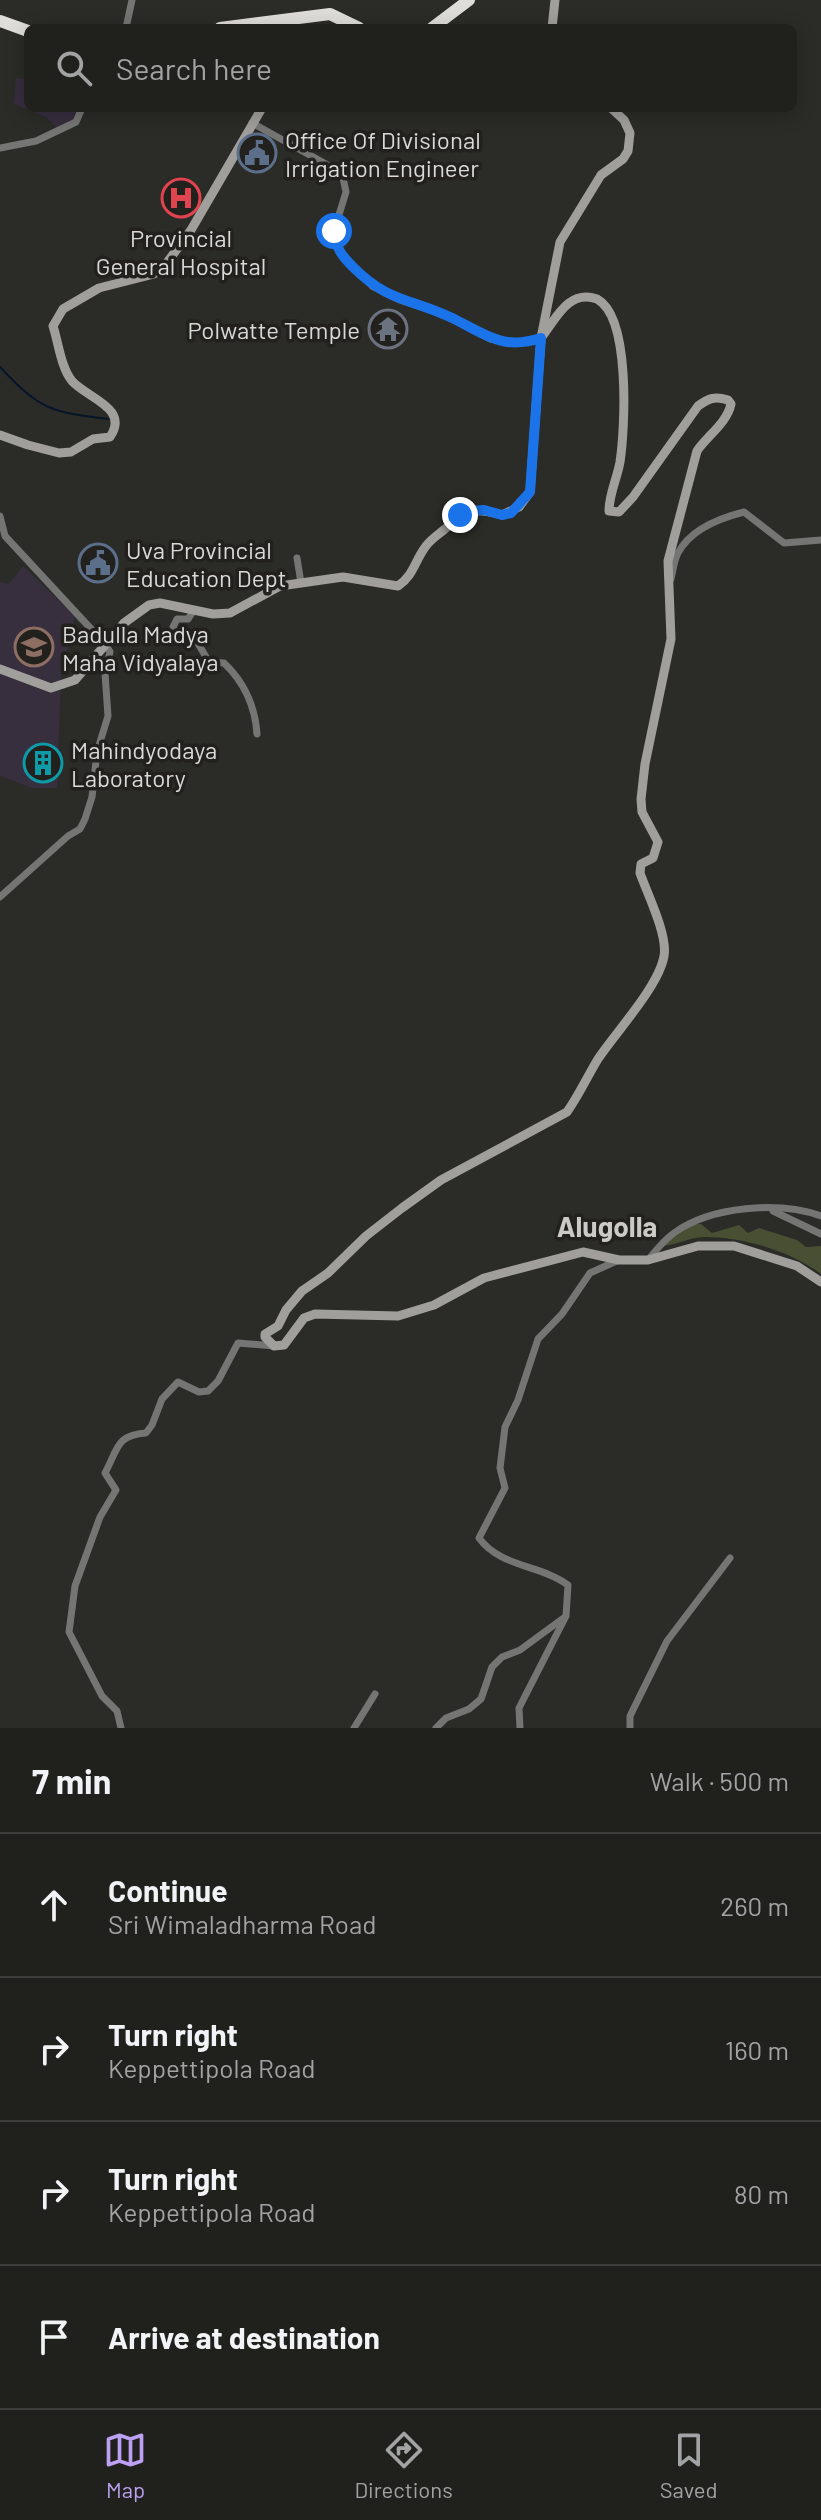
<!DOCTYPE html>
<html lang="en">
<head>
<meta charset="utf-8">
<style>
  body { margin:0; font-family:Barlow,sans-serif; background:#282826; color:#f1f3f6 }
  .stop { position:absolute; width:24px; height:24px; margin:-18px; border:6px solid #1a73e8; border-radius:50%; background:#fff }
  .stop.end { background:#1a73e8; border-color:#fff; box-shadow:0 2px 8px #0008 }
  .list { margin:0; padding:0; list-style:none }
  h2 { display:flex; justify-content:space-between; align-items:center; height:104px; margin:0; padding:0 32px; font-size:34px }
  h2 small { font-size:26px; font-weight:400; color:#a2a3a4 }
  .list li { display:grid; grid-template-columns:52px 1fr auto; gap:24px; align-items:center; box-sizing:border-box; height:144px; padding:0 32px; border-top:2px solid #3d3e3b }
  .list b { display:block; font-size:30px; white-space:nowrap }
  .list p { margin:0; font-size:26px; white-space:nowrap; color:#a2a3a4 }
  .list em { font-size:26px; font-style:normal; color:#a2a3a4 }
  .icon { flex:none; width:44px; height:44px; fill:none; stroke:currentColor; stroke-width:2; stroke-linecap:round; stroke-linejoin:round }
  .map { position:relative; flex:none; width:821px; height:1728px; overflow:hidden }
  .search { position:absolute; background:#20201d; box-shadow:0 4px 20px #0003; left:24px; right:24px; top:24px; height:88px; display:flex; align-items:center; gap:20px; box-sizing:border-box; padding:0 28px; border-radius:12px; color:#a2a3a4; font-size:30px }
  .sheet { height:680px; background:#20201d }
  nav { display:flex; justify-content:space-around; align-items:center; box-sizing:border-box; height:112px; border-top:2px solid #3d3e3b; background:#20201d; font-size:22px; color:#a2a3a4 }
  nav a { display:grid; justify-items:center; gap:4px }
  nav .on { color:#bca0f2 }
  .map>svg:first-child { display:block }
  .education { fill:#372e3e }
  .green { fill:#494f32 }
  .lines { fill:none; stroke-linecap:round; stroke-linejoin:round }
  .stream { stroke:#06162a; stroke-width:2 }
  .street { stroke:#757573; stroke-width:7 }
  .secondary { stroke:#a09f9c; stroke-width:9 }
  .highway { stroke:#dfddd9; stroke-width:12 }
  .route { stroke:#1a73e8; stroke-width:10 }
  .labels { text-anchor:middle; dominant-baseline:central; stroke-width:7; stroke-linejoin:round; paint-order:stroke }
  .poi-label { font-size:24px; fill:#dad9d7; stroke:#22211e; text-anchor:start }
  .quarter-label { font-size:28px; font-weight:bold; fill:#cbcac5; stroke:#22211e }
</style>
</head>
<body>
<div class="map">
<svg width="821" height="1728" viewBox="0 0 821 1728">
  <rect width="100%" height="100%" fill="#2b2b27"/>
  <g class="education">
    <path d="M16 78 28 79V108H82L81 114 59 130 46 117 14 104Z"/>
    <path d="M23 566 75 616 61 678 57 788H32L0 776V582L9 584Z"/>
  </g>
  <path class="green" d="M695 1224H701L712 1233 739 1225 748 1233 759 1228 797 1240 806 1247 821 1246V1274C791 1251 740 1236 703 1237 688 1238 674 1246 660 1246Z"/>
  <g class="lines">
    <path class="stream" d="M0 367C40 410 51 412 108 419"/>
    <g class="street">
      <path d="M126 28 132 0"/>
      <path d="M252 123 342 173 346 192 334 231 336 247 372 286 400 300 448 316 490 339 516 343 541 338"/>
      <path d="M0 148 36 141 76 122 82 108"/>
      <path d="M0 516 5 536 106 645 110 652 105 673 108 716 97 752 92 797 85 819 80 829 68 836 0 897"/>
      <path d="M297 558 301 583"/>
      <path d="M671 579C673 571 674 560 678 553 690 530 720 518 744 512L784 543 821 540"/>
      <path d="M194 610 188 619H177L173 627 175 631 193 635 209 662 224 663C244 682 255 705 257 734"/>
      <path d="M773 1211 821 1234"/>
      <path d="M648 1260C656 1250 664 1240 674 1233 711 1206 779 1201 821 1216"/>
      <path d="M121 1728 117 1711 102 1696 69 1632 75 1586 100 1517 116 1490 105 1473C118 1449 116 1435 146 1433L152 1425 162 1399 178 1382 199 1392 208 1391 218 1381 238 1343 274 1346"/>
      <path d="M354 1728 375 1694"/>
      <path d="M436 1728 446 1718 469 1709 481 1699 492 1667 502 1657 520 1650 565 1617"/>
      <path d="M520 1728 519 1708 566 1616 568 1585C541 1565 500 1567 479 1538L505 1488 500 1468 505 1427 518 1400 538 1339 562 1314 590 1273 619 1260"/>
      <path d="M630 1728V1716L667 1641 730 1558"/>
    </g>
    <g class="secondary">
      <path d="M552 28 555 0"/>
      <path d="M541 338C556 319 568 289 597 299 631 317 625 428 620 462 617 479 609 494 609 511L619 512 633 497 698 406C709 398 715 396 728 400L731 404C727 423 707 436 697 451L668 561 671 639 645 764 641 799 642 812 658 842 653 858 641 864 640 873C647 893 668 935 664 956 659 986 616 1032 598 1059 587 1077 579 1095 567 1112L441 1180 402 1208 366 1236 328 1273 302 1291 286 1310 278 1326 265 1334V1337L274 1346 284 1345 304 1318 315 1314 398 1316 434 1305 484 1278 583 1252 619 1260H648L698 1246H734L797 1266 821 1282"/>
      <path d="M0 435 28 445 59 453 71 452 93 439 110 437C130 408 87 398 72 381 61 368 58 341 53 326L63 309 99 288 154 274 163 268 191 230 262 108"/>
      <path d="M0 669 51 688 75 680 124 623 149 605 160 603 213 614 230 613 280 586 343 577 398 586C414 575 415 560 426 546 431 539 439 534 445 529 467 509 474 507 502 515L519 507 530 492 541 338 560 242 601 175 623 159 628 151 630 133 624 120 611 108"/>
    </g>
    <g class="highway">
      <path d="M0 21 28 31"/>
      <path d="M220 28 330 14 359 28"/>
      <path d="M432 28 469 0"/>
    </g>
  </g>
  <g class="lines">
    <path class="route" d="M334 231C336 248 341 255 353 267 388 302 409 298 450 317 484 333 501 351 541 338L530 492 511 513 502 515 484 510 470 511 460 515"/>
  </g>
  <defs>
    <symbol id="civic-ring" viewBox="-11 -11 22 22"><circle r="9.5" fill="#22211e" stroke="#5c6f8a" stroke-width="1.5"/><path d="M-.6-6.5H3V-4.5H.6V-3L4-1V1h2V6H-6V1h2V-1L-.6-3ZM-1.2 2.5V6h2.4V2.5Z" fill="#5c6f8a"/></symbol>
    <symbol id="hospital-ring" viewBox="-11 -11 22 22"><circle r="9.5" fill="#22211e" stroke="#e0444e" stroke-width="1.5"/><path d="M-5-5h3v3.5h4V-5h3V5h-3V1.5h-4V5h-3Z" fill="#e0444e"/></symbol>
    <symbol id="temple-ring" viewBox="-11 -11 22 22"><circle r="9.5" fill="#22211e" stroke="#6b7280" stroke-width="1.5"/><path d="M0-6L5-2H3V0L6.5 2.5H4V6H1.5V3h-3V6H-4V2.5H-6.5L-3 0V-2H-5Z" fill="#6b7280"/></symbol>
    <symbol id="school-ring" viewBox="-11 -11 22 22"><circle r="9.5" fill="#22211e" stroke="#8d6e63" stroke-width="1.5"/><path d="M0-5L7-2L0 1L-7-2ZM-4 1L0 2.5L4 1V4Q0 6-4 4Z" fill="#8d6e63"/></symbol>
    <symbol id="building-ring" viewBox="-11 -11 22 22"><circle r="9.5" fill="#22211e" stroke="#0f9aa8" stroke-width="1.5"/><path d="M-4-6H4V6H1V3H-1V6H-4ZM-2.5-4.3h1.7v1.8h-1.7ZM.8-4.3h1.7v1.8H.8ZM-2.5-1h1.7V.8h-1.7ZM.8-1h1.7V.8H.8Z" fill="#0f9aa8"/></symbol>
  </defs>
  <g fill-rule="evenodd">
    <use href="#civic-ring" x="235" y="131" width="44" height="44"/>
    <use href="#hospital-ring" x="159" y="176" width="44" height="44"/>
    <use href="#temple-ring" x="366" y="307" width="44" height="44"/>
    <use href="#civic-ring" x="76" y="541" width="44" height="44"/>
    <use href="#school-ring" x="12" y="625" width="44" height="44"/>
    <use href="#building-ring" x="21" y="741" width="44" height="44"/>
  </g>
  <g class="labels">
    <g class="poi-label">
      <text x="285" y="139">Office Of Divisional<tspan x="285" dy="28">Irrigation Engineer</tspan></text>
      <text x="181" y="237" text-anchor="middle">Provincial<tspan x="181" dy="28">General Hospital</tspan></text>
      <text x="360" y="329" text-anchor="end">Polwatte Temple</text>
      <text x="126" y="549">Uva Provincial<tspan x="126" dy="28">Education Dept</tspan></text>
      <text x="62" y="633">Badulla Madya<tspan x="62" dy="28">Maha Vidyalaya</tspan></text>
      <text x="71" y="749">Mahindyodaya<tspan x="71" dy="28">Laboratory</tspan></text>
    </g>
    <g class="quarter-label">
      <text x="607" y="1226">Alugolla</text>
    </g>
  </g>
</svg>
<div class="stop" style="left:334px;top:231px"></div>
<div class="stop end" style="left:460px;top:515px"></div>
<div class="search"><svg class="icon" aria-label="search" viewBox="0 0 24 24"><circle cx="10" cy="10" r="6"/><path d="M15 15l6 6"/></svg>Search here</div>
</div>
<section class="sheet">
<h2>7 min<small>Walk · 500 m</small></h2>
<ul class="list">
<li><svg class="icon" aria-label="ahead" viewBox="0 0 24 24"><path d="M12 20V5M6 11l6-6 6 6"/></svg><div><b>Continue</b><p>Sri Wimaladharma Road</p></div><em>260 m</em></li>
<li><svg class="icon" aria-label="right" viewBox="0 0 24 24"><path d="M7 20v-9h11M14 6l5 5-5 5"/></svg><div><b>Turn right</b><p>Keppettipola Road</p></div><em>160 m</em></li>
<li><svg class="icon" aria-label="right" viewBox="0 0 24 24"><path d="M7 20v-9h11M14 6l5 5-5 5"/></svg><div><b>Turn right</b><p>Keppettipola Road</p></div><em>80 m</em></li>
<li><svg class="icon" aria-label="arrive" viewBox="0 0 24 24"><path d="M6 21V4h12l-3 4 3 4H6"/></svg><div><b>Arrive at destination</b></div></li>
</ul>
</section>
<nav>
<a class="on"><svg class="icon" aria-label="map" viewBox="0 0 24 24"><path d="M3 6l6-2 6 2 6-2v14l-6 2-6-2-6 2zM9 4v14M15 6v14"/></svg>Map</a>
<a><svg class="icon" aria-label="directions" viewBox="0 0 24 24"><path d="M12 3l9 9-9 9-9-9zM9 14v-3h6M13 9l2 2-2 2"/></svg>Directions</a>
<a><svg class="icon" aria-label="saved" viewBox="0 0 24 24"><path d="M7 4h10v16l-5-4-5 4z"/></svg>Saved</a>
</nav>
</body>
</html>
